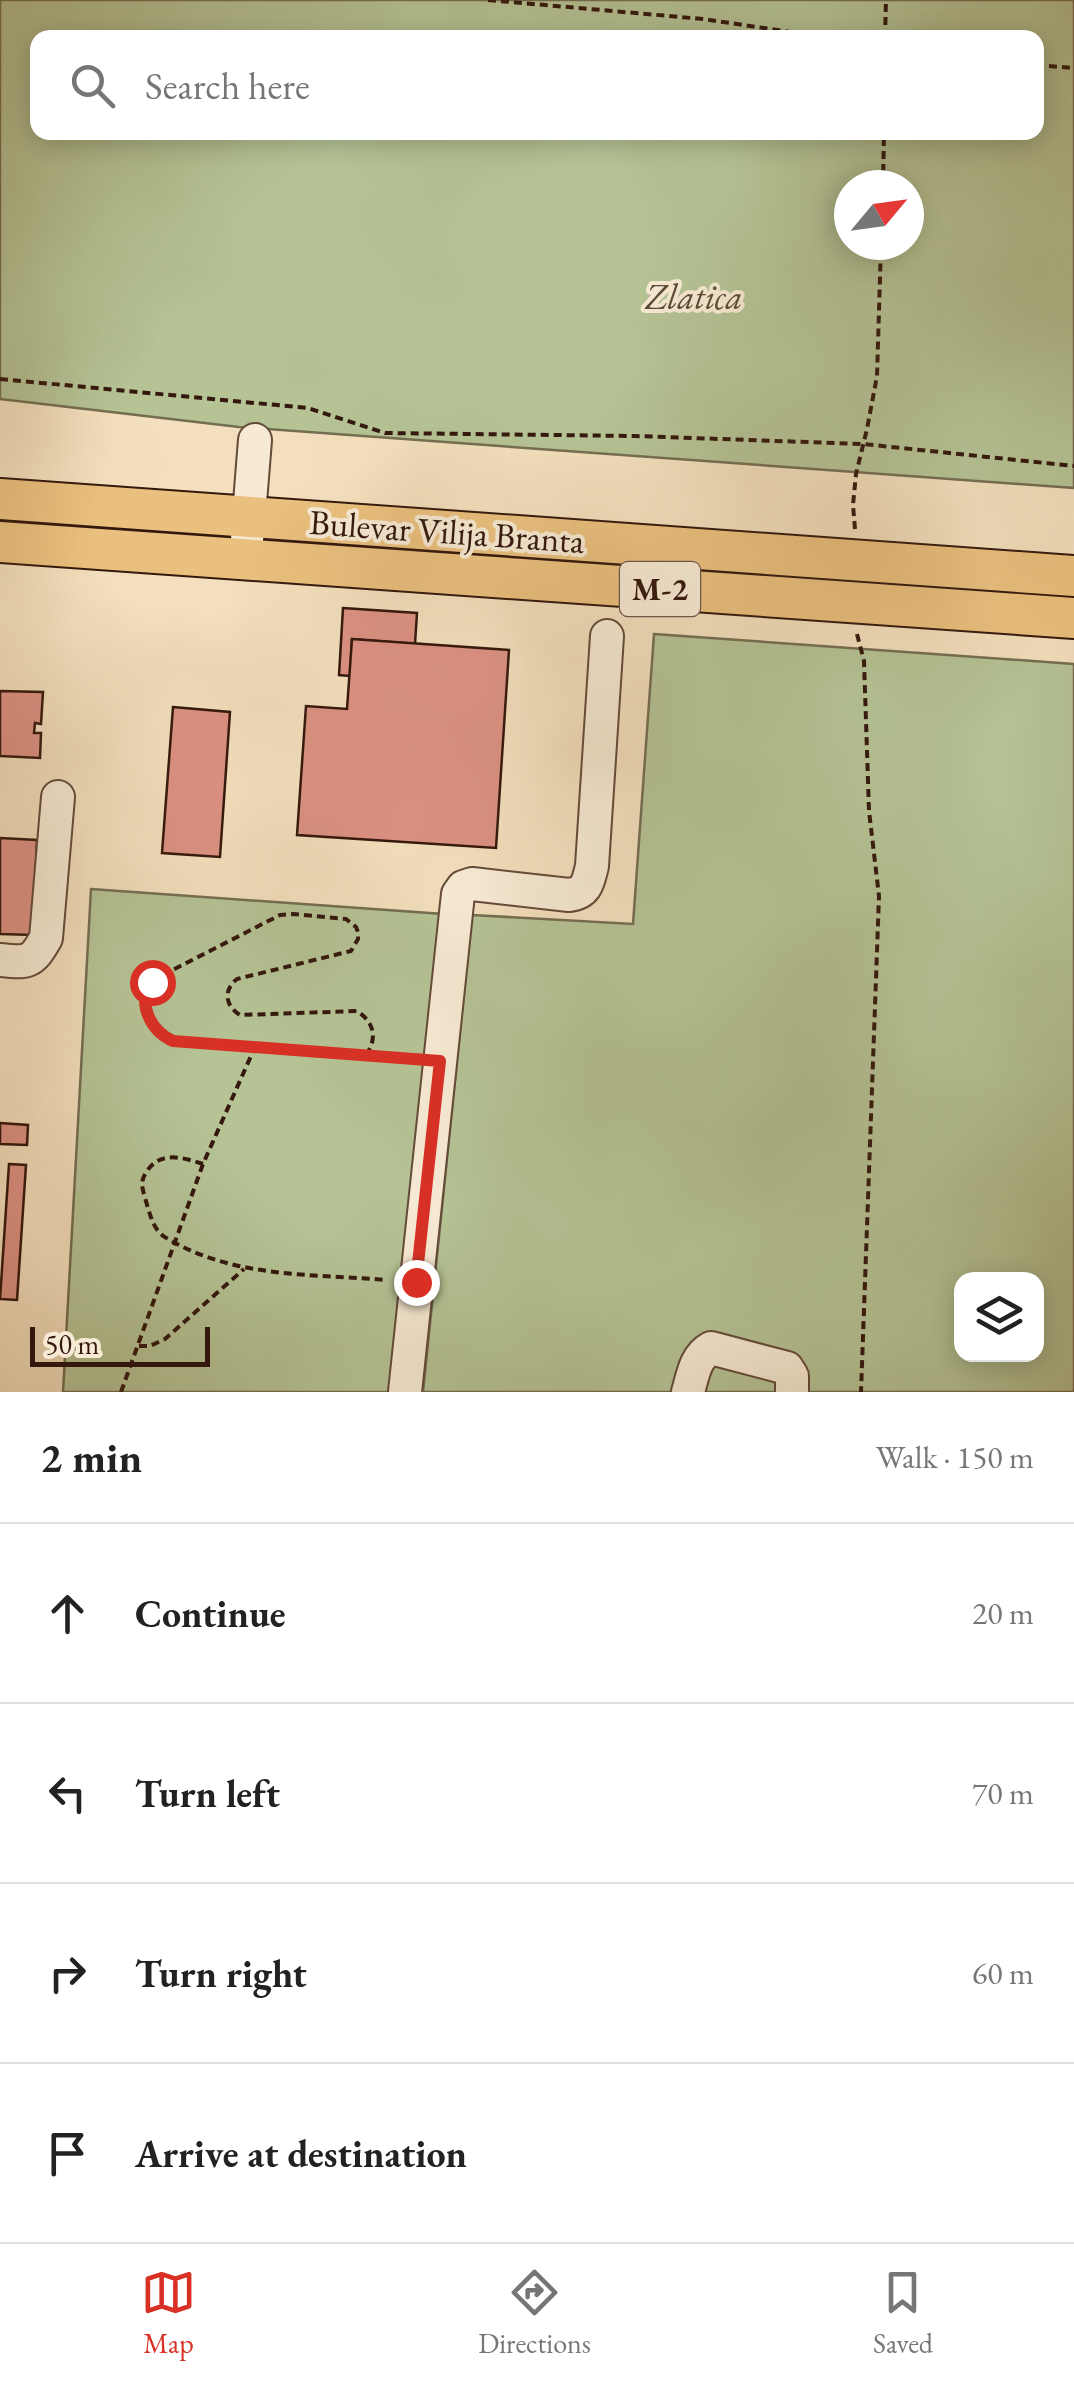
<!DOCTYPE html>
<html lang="en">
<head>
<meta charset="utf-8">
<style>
  body { margin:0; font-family:"EB Garamond",serif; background:#f2f2f2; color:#222 }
  .controls { position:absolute; right:30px; bottom:30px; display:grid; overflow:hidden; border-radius:20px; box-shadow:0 5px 25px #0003 }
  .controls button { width:90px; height:90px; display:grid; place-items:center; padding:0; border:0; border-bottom:2px solid #e0e0e0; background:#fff; color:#222; font:50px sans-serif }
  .compass { position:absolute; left:834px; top:170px; width:90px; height:90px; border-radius:50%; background:#fff; box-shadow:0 5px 25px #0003; rotate:61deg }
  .scale { position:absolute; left:30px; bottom:25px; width:180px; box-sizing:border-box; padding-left:10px; border:5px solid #34180d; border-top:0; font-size:28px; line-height:35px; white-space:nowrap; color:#34180d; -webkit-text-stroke:8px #f7ead4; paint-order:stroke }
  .stop { position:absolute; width:30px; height:30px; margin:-22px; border:8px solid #d93025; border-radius:50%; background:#fff }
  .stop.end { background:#d93025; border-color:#fff; box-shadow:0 2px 10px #0008 }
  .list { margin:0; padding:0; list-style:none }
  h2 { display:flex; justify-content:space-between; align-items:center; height:130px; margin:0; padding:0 40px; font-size:42px }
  h2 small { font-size:32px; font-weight:400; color:#767676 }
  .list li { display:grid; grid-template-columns:65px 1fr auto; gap:30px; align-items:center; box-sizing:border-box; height:180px; padding:0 40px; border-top:2px solid #e0e0e0 }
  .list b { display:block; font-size:38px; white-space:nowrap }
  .list em { font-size:32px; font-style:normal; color:#767676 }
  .icon { flex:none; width:55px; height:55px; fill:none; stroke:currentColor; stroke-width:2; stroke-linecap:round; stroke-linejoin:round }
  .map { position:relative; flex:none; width:1074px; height:1392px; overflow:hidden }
  .search { position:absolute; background:#fff; box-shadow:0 5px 25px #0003; left:30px; right:30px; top:30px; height:110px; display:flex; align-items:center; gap:25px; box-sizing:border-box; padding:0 35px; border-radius:20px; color:#767676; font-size:38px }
  .sheet { height:850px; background:#fff }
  nav { display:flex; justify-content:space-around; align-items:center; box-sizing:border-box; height:140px; border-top:2px solid #e0e0e0; background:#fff; font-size:28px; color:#767676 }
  nav a { display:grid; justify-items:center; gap:5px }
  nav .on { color:#d93025 }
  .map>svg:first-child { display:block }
  .green { fill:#b5c395; stroke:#746e51; stroke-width:2.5; fill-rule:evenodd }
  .building { fill:#dc9183; stroke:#34180d; stroke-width:2.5 }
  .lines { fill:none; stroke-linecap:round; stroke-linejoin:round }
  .minor-casing { stroke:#644a39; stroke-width:36 }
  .major-casing { stroke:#34180d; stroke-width:44 }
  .path { stroke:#34180d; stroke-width:4; stroke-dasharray:8 5; stroke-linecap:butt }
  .minor { stroke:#f7ead4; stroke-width:32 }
  .major { stroke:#eac07e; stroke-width:40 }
  .route { stroke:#d93025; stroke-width:12 }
  .labels { text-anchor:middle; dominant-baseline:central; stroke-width:8; stroke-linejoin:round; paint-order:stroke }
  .shield { fill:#f7ead4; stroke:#6e5749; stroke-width:2.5 }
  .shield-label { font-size:32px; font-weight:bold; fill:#34180d }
  .park-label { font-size:35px; font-style:italic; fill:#5b4b36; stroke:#f7ead4 }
  .street-label { font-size:35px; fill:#34180d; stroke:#f7ead4 }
</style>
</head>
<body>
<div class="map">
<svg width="1074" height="1392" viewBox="0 0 1074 1392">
  <rect width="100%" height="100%" fill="#f3dfbd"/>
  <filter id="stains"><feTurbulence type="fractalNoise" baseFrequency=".002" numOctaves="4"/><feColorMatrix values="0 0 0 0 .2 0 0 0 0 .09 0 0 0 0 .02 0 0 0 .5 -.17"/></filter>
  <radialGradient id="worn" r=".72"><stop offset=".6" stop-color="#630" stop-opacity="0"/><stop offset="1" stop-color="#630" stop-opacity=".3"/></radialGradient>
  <g class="green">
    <path d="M0 0H1074V488L239 427 0 399ZM38 38H1036V132H38ZM849 185H909V245H849Z"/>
    <path d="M654 634 1074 664V1392H423L472 915 633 924ZM962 1280H1036V1354H962Z"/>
    <path d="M91 889 443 914 393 1392H63Z"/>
  </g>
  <g class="building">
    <path d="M343 608 417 613 415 644 352 639 350 676 339 675Z"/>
    <path d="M352 639 509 650 496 848 297 835 306 706 347 709Z"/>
    <path d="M0 691 43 692 41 724 35 723 34 733H41L40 758 0 756Z"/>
    <path d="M173 707 230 712 220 857 162 853Z"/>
    <path d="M0 838 37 840 33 935 0 934Z"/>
    <path d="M0 1123 28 1125 27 1145 0 1144Z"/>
    <path d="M9 1164 26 1165 17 1300 0 1299Z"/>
  </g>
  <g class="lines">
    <defs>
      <g id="minor">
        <path d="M247 540 255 440"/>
        <path d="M0 960C28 963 32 963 46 938L58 797"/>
        <path d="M405 1392 458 894 463 887 472 884 569 895C587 893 588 882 592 866L607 636"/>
        <path d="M688 1392C693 1375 695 1357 711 1348L787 1368 792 1376V1392"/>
      </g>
      <g id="major">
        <path d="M0 499 1074 576"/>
        <path d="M0 542 1074 618"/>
      </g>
    </defs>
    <use href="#minor" class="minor-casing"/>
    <use href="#major" class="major-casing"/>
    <g class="path">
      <path d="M488 0 703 19 831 38"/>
      <path d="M885 38 886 0"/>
      <path d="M1036 65 1074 68"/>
      <path d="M883 185 884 132"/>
      <path d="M0 379 308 408 385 433 635 436 863 444 1074 466"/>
      <path d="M855 529 853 505 856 474 867 429 877 376 881 245"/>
      <path d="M857 634 864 661 869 811 879 896 861 1392"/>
      <path d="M366 1055C378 1038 374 1022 357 1011L240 1015C225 1006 223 990 237 979L351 951 358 939V932L356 927 346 919 293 914 280 915 159 977C132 995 148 1031 173 1041L411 1059"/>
      <path d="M203 1164C184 1158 161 1150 147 1171 144 1175 142 1180 142 1185 143 1192 146 1201 148 1208 152 1221 155 1232 168 1239 234 1278 313 1274 387 1280"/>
      <path d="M139 1346H150L165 1339 244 1269"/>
      <path d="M121 1392 203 1164 255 1047"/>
    </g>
    <use href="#minor" class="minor"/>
    <use href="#major" class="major"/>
  </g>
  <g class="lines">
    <path class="route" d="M152 982C136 1003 151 1031 173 1041L440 1061 416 1282"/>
  </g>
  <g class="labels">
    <rect class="shield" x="620" y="562" width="80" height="54" rx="8"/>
    <g class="shield-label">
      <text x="660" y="589">M-2</text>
    </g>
    <g class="park-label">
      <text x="694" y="296">Zlatica</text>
    </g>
    <g class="street-label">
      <text transform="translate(447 531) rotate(4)">Bulevar Vilija Branta</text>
    </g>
  </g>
  <rect width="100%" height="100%" filter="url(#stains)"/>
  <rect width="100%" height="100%" fill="url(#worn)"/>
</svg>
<div class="controls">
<button><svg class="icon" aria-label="layers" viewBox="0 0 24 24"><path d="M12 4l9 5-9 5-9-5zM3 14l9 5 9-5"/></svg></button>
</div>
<svg class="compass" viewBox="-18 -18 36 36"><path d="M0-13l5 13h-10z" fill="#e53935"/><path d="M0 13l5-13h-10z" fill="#767676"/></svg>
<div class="scale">50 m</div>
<div class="stop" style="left:152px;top:982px"></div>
<div class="stop end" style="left:416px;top:1282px"></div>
<div class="search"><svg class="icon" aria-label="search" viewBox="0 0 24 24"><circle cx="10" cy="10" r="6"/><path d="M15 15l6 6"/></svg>Search here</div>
</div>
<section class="sheet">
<h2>2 min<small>Walk · 150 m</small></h2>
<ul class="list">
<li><svg class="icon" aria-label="ahead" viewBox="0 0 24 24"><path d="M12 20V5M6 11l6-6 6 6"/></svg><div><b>Continue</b></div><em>20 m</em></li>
<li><svg class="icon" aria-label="left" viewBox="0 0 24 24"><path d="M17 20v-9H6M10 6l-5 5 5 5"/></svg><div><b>Turn left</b></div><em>70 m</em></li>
<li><svg class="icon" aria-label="right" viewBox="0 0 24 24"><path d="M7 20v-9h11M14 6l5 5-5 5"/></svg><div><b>Turn right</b></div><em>60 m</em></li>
<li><svg class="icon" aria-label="arrive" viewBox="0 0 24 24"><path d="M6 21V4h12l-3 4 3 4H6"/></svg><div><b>Arrive at destination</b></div></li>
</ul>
</section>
<nav>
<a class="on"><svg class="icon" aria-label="map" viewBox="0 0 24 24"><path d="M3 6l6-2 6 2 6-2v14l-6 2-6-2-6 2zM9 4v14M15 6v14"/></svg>Map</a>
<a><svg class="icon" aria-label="directions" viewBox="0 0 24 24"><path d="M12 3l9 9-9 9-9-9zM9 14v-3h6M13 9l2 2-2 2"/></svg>Directions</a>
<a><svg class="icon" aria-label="saved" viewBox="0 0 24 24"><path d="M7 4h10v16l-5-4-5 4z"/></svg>Saved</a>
</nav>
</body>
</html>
